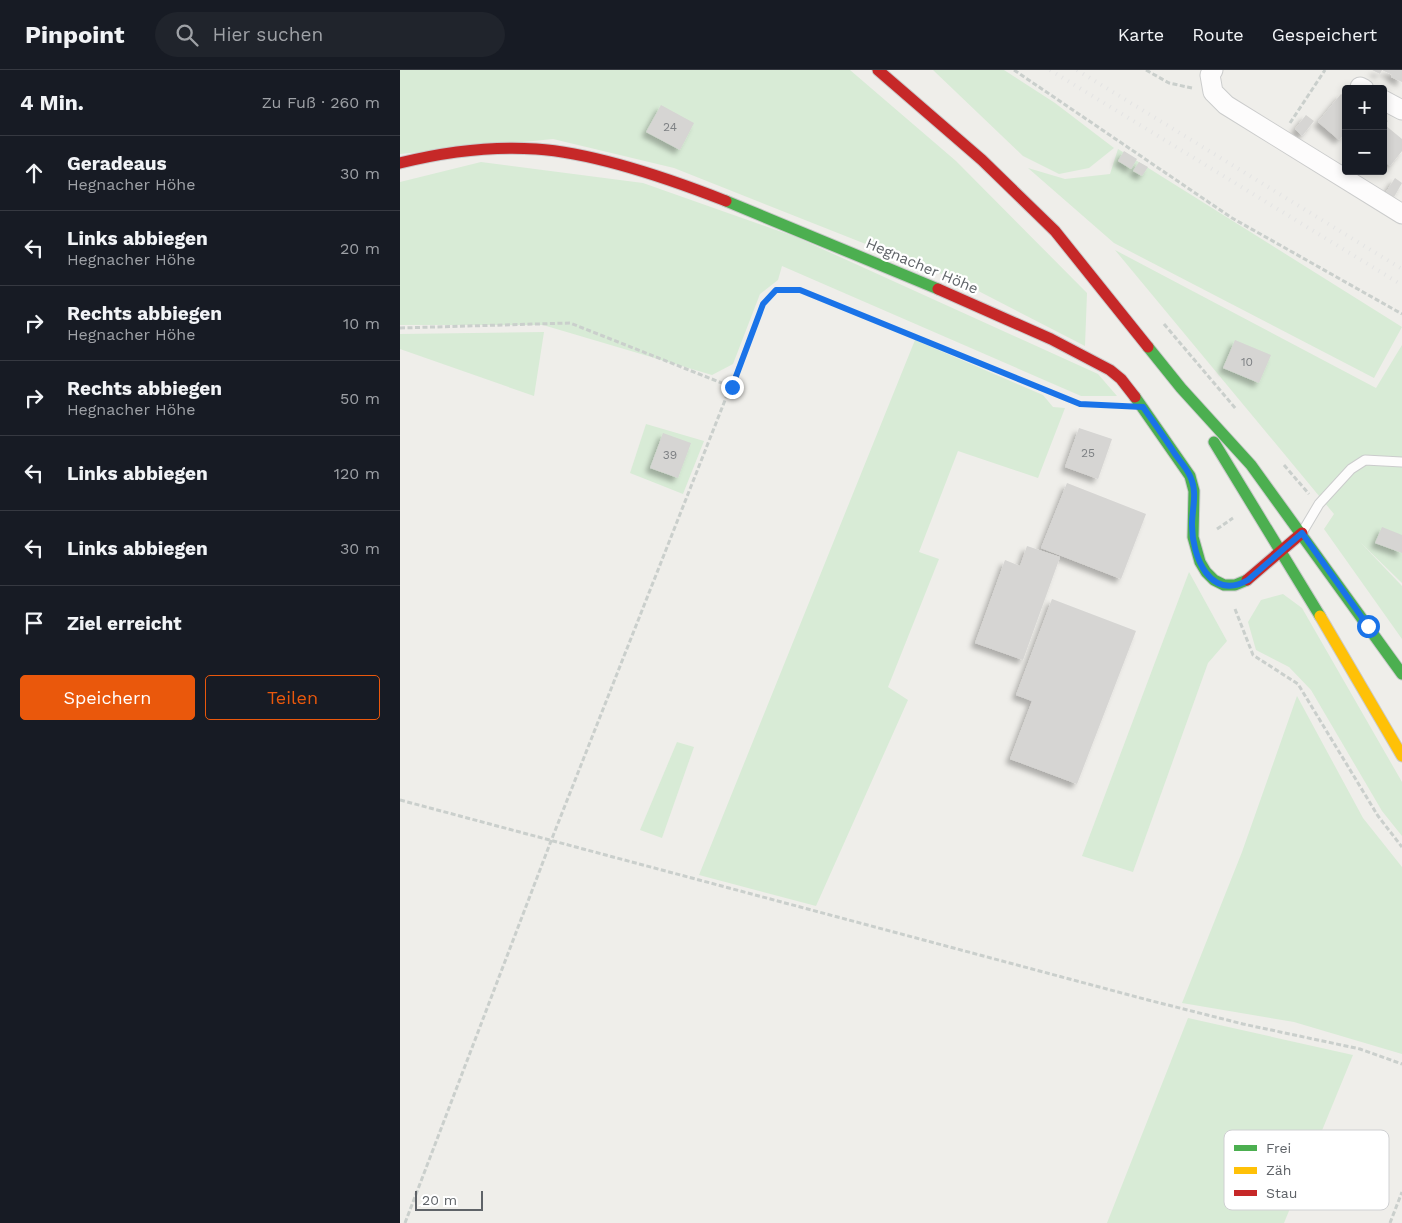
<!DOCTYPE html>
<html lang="de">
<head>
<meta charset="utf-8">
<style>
  body { margin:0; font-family:"Work Sans",sans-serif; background:#20242c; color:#f1f3f6 }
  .controls { position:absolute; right:15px; top:15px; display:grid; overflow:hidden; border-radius:5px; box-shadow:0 2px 8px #0003 }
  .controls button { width:45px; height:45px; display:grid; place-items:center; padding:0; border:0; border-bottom:1px solid #363941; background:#171b24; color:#f1f3f6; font:25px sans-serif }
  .scale { position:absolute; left:15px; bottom:12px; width:68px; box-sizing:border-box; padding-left:5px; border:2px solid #5f6368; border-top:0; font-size:14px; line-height:18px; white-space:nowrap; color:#5f6368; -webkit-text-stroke:4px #fff; paint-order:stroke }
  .stop { position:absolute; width:15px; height:15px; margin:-11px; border:4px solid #1a73e8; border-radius:50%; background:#fff }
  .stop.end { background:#1a73e8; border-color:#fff; box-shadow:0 1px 5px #0008 }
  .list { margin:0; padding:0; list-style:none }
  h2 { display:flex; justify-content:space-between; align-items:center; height:65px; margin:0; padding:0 20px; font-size:21px }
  h2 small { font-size:16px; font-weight:400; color:#9ea1a6 }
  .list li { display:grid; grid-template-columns:32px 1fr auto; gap:15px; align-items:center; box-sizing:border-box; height:75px; padding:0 20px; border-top:1px solid #363941 }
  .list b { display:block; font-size:19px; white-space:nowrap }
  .list p { margin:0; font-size:16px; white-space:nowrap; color:#9ea1a6 }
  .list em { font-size:16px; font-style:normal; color:#9ea1a6 }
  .actions { display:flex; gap:10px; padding:15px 20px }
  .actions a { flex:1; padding:11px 0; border:1px solid #ea580c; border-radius:5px; text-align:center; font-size:18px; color:#ea580c }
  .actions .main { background:#ea580c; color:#fff }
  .icon { flex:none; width:28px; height:28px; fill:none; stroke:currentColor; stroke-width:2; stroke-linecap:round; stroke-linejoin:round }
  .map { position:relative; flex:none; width:1002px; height:1153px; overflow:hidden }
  header { display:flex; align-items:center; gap:30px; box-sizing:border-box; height:70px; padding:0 25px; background:#171b24; border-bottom:1px solid #363941 }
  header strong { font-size:24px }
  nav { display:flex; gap:28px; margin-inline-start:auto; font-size:18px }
  .search { width:350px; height:45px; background:#20242c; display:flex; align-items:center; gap:12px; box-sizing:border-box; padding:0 18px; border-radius:28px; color:#9ea1a6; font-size:19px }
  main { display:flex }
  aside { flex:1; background:#171b24 }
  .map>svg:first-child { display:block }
  .green { fill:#d8ebd6 }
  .building { fill:#d6d5d3; filter:url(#shadow) }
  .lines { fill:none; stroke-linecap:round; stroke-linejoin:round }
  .lane-casing { stroke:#cbcccc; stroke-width:11 }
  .street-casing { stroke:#cbcccc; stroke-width:21 }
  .fast-casing { stroke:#cacacb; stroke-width:13 }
  .slow-casing { stroke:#cacacb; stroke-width:13 }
  .jam-casing { stroke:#cacacb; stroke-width:13 }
  .path { stroke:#cacfcc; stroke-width:3; stroke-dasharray:5 2.5; stroke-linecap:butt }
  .lane { stroke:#fdfcfc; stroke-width:9 }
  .street { stroke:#fdfcfc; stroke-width:19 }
  .fast { stroke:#4caf50; stroke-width:11 }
  .slow { stroke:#ffc107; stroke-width:11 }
  .jam { stroke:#c62828; stroke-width:11 }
  .rail { stroke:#e4e4e4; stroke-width:4; stroke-dasharray:1 6; stroke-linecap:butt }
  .route { stroke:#1a73e8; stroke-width:6 }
  .labels { text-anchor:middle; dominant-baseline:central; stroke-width:4.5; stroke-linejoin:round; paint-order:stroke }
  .number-label { font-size:12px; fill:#7e8184 }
  .street-label { font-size:15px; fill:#5f6368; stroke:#fff }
  .key { fill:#fff; stroke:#cfd0d2; stroke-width:1 }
  .key-label { font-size:14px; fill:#5f6368 }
</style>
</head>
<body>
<header>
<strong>Pinpoint</strong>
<div class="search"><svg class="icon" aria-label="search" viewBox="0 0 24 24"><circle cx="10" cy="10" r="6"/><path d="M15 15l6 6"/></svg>Hier suchen</div>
<nav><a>Karte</a><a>Route</a><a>Gespeichert</a></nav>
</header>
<main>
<aside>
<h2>4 Min.<small>Zu Fuß · 260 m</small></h2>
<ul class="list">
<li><svg class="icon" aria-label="ahead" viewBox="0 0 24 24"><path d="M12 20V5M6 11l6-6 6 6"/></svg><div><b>Geradeaus</b><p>Hegnacher Höhe</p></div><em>30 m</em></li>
<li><svg class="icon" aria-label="left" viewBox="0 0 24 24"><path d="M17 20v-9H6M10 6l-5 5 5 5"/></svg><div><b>Links abbiegen</b><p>Hegnacher Höhe</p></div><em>20 m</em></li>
<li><svg class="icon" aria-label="right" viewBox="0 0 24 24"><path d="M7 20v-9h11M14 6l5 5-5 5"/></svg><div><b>Rechts abbiegen</b><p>Hegnacher Höhe</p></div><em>10 m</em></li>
<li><svg class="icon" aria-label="right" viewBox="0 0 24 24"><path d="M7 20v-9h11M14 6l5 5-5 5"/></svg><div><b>Rechts abbiegen</b><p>Hegnacher Höhe</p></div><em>50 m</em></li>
<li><svg class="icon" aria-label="left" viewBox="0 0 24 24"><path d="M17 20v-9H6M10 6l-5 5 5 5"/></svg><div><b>Links abbiegen</b></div><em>120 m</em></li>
<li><svg class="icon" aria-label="left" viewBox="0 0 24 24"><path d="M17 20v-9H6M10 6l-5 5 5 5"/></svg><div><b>Links abbiegen</b></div><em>30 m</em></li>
<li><svg class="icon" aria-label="arrive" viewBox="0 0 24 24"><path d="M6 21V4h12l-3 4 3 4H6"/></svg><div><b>Ziel erreicht</b></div></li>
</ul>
<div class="actions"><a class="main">Speichern</a><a>Teilen</a></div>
</aside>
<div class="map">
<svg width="1002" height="1153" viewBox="0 0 1002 1153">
  <defs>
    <filter id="shadow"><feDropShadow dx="-4.5" dy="4.5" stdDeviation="2.5" flood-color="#0004"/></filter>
  </defs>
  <rect width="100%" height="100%" fill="#efeeea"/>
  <g class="green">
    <path d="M0 0H450L556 91 687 223 685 276 559 211 274 98 153 69 0 84Z"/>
    <path d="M533 0H604L655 33 714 78 689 98 659 104 623 86Z"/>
    <path d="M718 79 1002 257 974 308 714 173 628 98 665 109 710 104Z"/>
    <path d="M81 92 243 113 396 167 698 304 717 326H681L382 196 378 210 360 224 333 294 312 305 143 255H0V112Z"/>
    <path d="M715 180 976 318 1002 275V513L960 472 1002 516V569L924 459 934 444Z"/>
    <path d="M144 262 134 326 0 279V264Z"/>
    <path d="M515 270 643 325 653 337 665 338 638 408 558 381 519 482 539 489 488 617 508 630 416 836 299 805Z"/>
    <path d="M246 354 304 371 283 424 230 403Z"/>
    <path d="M789 502 827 571 808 593 733 802 682 786Z"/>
    <path d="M883 524 902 538 1002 712V766L982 741 911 620 889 597 856 580 848 552 861 530Z"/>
    <path d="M897 626 963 748 1002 797V984L894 952 782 933 842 782Z"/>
    <path d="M277 672 294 677 262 768 240 760Z"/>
    <path d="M788 948 953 985 884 1153H707Z"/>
  </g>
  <g class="building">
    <path d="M972 0H1002V12L991 7 992 5 982 0 980 4Z"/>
    <path d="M941 24 946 28V62L939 70 918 52Z"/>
    <path d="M261 35 294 53 280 80 246 62Z"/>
    <path d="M906 45 914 51 902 66 895 59Z"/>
    <path d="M983 47 988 51 985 55 1002 69V81L990 96 983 90Z"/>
    <path d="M724 81 737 89 731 99 718 91Z"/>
    <path d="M739 92 748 97 742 106 733 101Z"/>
    <path d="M995 108 1002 113 994 127 986 122Z"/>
    <path d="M835 270 871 285 859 313 823 298Z"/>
    <path d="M679 358 712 369 698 409 665 397Z"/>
    <path d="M263 363 291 373 278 408 250 398Z"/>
    <path d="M667 413 746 444 721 509 641 478Z"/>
    <path d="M982 457 1002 465V483L975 473Z"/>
    <path d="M627 476 660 487 623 590 575 573 605 490 620 496Z"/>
    <path d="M652 529 736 561 677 714 610 689 632 631 616 625Z"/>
  </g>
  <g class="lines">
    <defs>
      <path id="lane" d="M903 461 919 434 951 399 965 390 1002 392"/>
      <g id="street">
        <path d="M813 0 810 5 813 22 826 35 1002 144"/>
        <path d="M960 17 964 19"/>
        <path d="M983 30 1002 40"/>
      </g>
      <g id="fast">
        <path d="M326 131 538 219"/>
        <path d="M748 277 781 318 851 395 1002 604"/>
        <path d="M735 327 790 406 794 421 793 467 800 492 806 502 814 510 824 515H835L847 510"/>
        <path d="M814 372 920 546"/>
      </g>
      <path id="slow" d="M920 546 1002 686"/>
      <g id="jam">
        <path d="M478 0 582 90 655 161 748 277"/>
        <path d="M0 93C44 82 90 76 136 79 195 83 270 109 326 131"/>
        <path d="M538 219 651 269 710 300 721 309 735 327"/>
        <path d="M847 510 902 463"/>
      </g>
    </defs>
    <use href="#lane" class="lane-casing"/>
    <use href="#street" class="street-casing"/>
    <use href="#fast" class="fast-casing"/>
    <use href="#slow" class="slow-casing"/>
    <use href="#jam" class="jam-casing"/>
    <g class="path">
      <path d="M614 0 832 148 1002 244"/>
      <path d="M746 0 769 13 792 18"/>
      <path d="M890 53 925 0"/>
      <path d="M764 254 836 339"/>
      <path d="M0 258 170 253 332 317"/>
      <path d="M884 395 909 424"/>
      <path d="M817 459 833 448"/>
      <path d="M835 539 853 585 898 614 978 746 1002 777"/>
      <path d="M0 730 748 930 843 954 960 979 1002 994"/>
      <path d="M5 1153 151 771 363 234 376 220H400L680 334 710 335"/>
      <path d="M990 1153 1002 1122"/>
    </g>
    <use href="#lane" class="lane"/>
    <use href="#street" class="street"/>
    <use href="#fast" class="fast"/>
    <use href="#slow" class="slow"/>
    <use href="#jam" class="jam"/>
    <g class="rail">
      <path d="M650 0 1002 215"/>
      <path d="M677 0 1002 199"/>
    </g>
  </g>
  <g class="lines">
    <path class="route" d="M332 317 363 234 376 220H400L680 334 743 337C754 353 765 368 775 384 780 391 787 399 790 406 798 423 792 438 792 455 792 486 810 532 848 510L902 463 968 556"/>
  </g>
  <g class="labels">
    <g class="number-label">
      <text x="270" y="57">24</text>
      <text x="847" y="292">10</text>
      <text x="688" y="383">25</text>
      <text x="270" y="385">39</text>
    </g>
    <g class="street-label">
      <text transform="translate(522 196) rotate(23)">Hegnacher Höhe</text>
    </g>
  </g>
  <rect x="824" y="1060" width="165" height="80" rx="8" class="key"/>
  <rect x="834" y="1075" width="23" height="6" fill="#4caf50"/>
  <rect x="834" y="1097" width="23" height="7" fill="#ffc107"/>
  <rect x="834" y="1120" width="23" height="6" fill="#c62828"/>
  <g class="key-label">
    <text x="866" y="1083">Frei</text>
    <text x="866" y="1105">Zäh</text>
    <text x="866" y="1128">Stau</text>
  </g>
</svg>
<div class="controls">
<button>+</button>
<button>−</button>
</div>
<div class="scale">20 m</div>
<div class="stop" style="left:968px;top:556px"></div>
<div class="stop end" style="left:332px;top:317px"></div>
</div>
</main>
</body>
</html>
